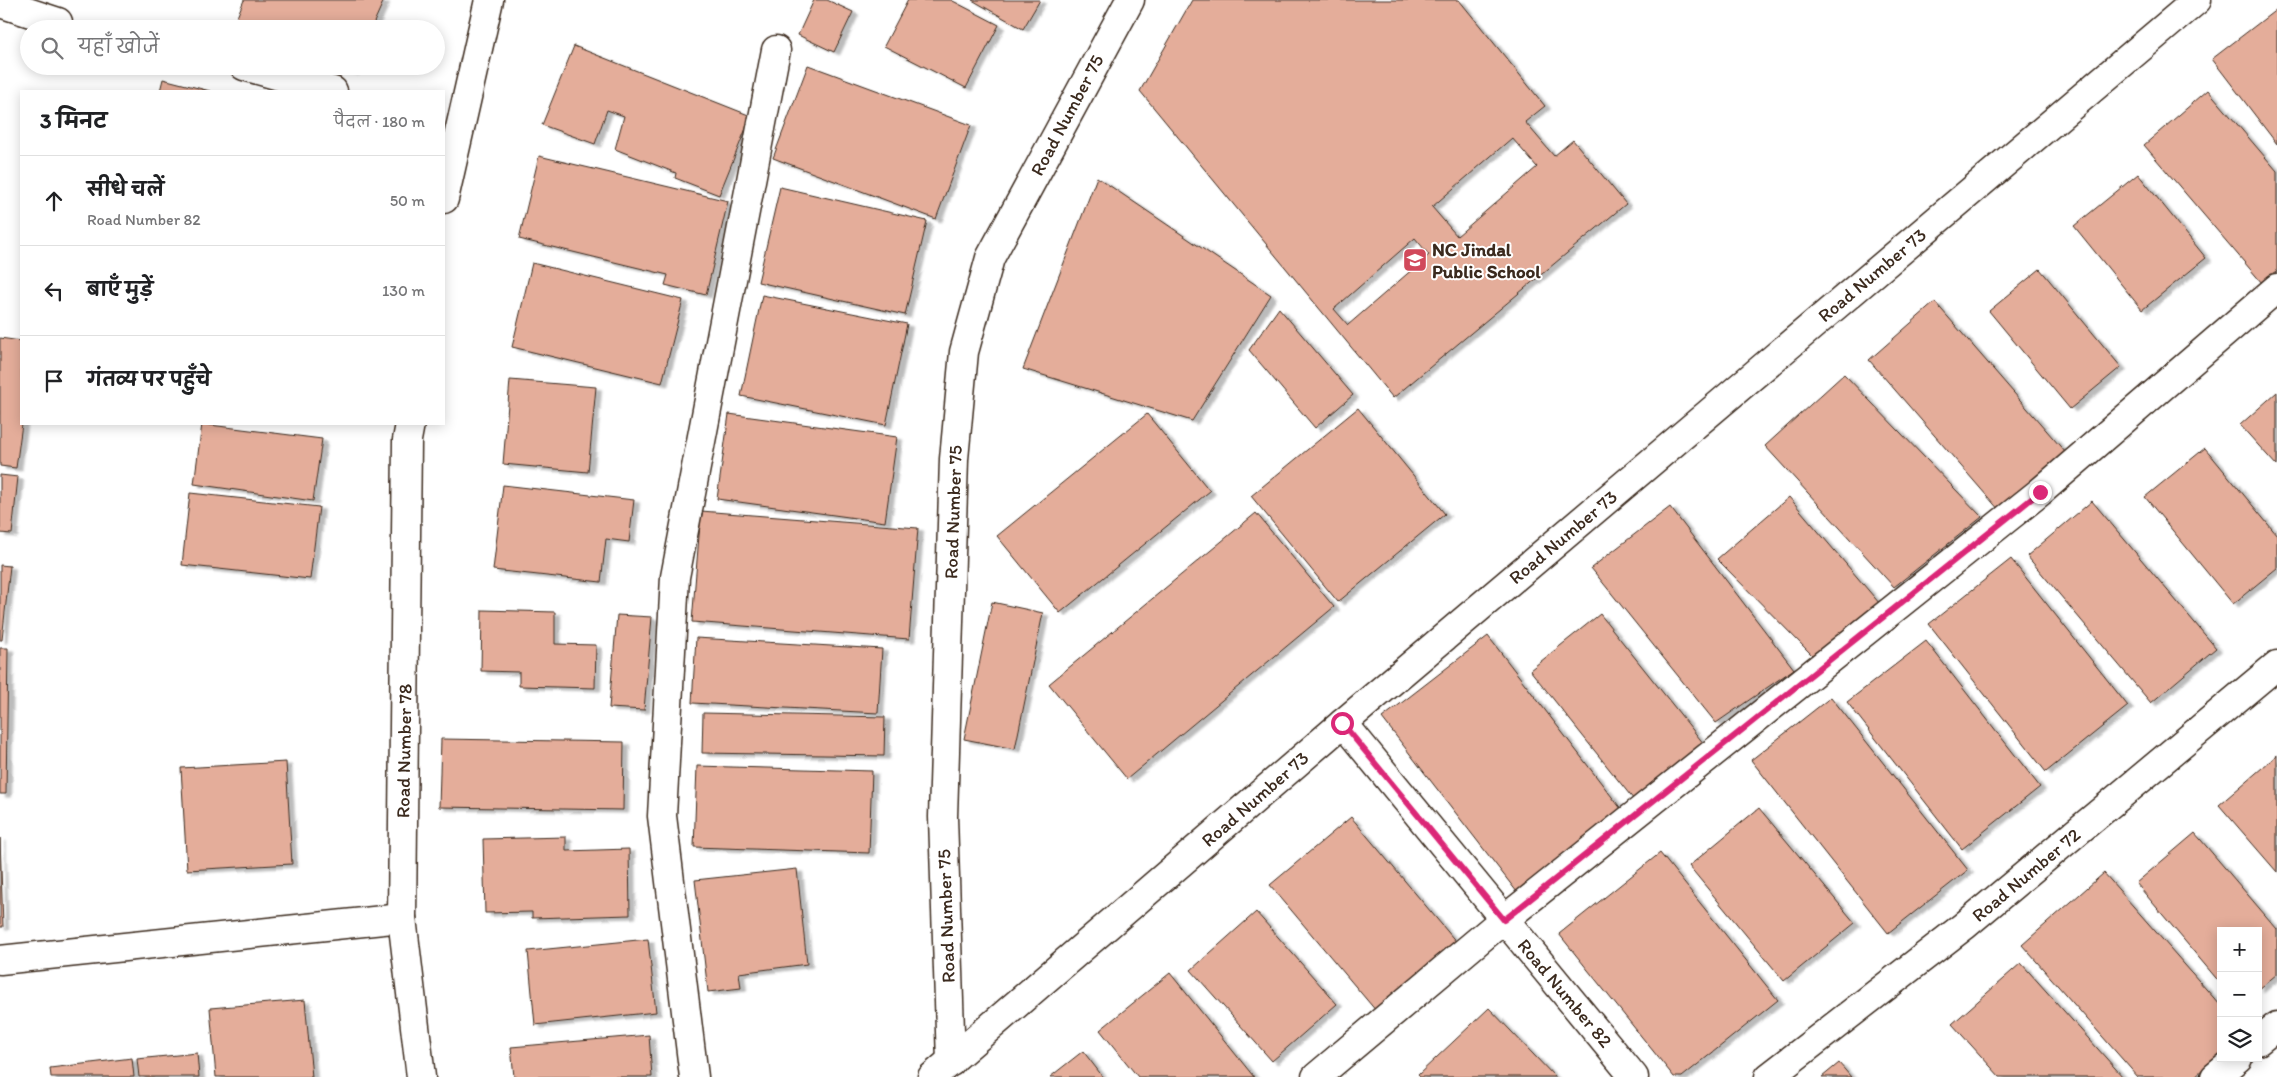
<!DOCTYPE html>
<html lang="hi">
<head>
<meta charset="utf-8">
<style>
  body { margin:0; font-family:Itim,"Playpen Sans Deva",sans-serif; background:#f6f6f6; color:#202124 }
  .controls { position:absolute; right:15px; bottom:15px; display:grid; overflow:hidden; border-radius:0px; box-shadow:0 2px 12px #0003 }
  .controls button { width:45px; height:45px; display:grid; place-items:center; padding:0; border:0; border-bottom:1px solid #e0e0e0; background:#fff; color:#202124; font:25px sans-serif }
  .stop { position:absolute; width:15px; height:15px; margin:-11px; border:4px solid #db2777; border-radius:50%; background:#fff }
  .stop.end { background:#db2777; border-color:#fff; box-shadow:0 1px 5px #0008 }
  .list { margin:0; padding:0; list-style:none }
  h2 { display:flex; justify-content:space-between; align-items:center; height:65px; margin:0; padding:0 20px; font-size:21px }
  h2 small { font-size:16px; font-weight:400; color:#757577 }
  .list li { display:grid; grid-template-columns:32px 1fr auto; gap:15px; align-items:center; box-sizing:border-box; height:90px; padding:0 20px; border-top:1px solid #e0e0e0 }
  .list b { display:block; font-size:19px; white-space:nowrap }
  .list p { margin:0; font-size:16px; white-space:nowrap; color:#757577 }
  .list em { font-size:16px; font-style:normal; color:#757577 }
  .icon { flex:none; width:28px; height:28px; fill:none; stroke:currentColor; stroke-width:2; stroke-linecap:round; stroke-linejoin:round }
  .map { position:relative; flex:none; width:2277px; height:1077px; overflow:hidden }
  .search { position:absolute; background:#fff; box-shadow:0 2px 12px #0003; left:20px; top:20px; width:425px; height:55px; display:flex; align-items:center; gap:12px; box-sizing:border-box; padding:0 18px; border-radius:28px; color:#757577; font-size:19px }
  .panel { position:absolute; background:#fff; box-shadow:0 2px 12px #0003; left:20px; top:90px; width:425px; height:335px; border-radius:0px }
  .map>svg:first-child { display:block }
  .building { fill:#e4ad9a; stroke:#3b2a1e; fill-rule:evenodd; filter:url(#shadow) }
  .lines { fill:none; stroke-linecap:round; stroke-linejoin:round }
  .minor-casing { stroke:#3b2a1e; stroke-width:31 }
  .minor { stroke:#fff; stroke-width:28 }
  .route { stroke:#db2777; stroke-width:6 }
  .labels { text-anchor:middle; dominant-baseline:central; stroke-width:4; stroke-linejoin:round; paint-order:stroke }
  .street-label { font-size:19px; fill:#3b2a1e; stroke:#fff }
  .poi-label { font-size:19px; font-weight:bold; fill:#3b2a1e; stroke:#fff; text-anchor:start }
</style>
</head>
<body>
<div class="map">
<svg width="2277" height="1077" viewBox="0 0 2277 1077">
  <defs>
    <filter id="shadow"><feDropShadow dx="5.5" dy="3" stdDeviation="1" flood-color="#0004"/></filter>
  </defs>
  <rect width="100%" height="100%" fill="#fff"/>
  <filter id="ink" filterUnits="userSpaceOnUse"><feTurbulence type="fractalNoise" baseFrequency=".02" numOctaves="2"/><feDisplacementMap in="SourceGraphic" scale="10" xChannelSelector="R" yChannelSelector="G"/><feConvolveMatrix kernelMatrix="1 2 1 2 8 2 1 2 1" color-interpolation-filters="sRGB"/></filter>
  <g filter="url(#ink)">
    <g class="building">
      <path d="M244 0H384L371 29H252L235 22Z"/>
      <path d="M814 0H827L853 12 834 52 798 35Z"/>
      <path d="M908 0H951L999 25 966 88 884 46Z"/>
      <path d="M972 0H1040L1023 29Z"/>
      <path d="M1192 0H1459L1545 106 1525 122 1554 156 1573 140 1626 204 1393 398 1140 91ZM1512 138 1537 167 1457 236 1432 207ZM1415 238 1429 255 1348 325 1334 309Z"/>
      <path d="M2277 9V144L2212 59Z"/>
      <path d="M574 46 751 116 719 195 675 178 676 173 615 149 624 116 607 110 595 144 542 125Z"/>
      <path d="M808 65 971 125 936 219 773 158Z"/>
      <path d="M340 66H355L353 72Z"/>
      <path d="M163 79 210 91H160Z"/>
      <path d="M2208 90 2277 171V271L2262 283 2144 145Z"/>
      <path d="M539 156 728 201 706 295 665 285 668 275 519 239Z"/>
      <path d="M2138 174 2206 258 2142 310 2074 226Z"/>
      <path d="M1097 177 1271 295 1192 421 1023 369Z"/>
      <path d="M780 187 927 221 905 315 758 282Z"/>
      <path d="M532 263 683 300 662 383 512 347Z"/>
      <path d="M2040 269 2121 367 2070 409 1989 311Z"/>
      <path d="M762 295 907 324 886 425 741 396Z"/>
      <path d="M1935 302 2066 453 2000 511 1869 360Z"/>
      <path d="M1279 308 1353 395 1315 428 1249 350Z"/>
      <path d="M0 338 21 341 22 424 16 468 0 466Z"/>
      <path d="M1844 374 1982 517 1894 587 1765 446Z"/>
      <path d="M510 380 596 387 588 472 503 464Z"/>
      <path d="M2277 392V466L2240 425Z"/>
      <path d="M1358 408 1445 514 1338 602 1251 496Z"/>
      <path d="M729 414 897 437 885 522 717 499Z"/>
      <path d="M1147 414 1210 491 1060 613 997 536Z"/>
      <path d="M202 424 322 439 313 501 194 484Z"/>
      <path d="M2205 448 2277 535V568L2233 604 2145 497Z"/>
      <path d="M0 475 18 477 12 534 0 533Z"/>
      <path d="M503 485 634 500 629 542 606 539 601 582 493 570Z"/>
      <path d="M190 493 319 507 310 579 182 565Z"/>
      <path d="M1789 497 1880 604 1812 655 1717 559Z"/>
      <path d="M2092 501 2216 648 2151 703 2027 556Z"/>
      <path d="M1670 507 1794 669 1716 723 1591 568Z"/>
      <path d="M701 511 918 528 909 639 692 622Z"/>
      <path d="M1256 513 1334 607 1127 779 1049 684Z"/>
      <path d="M2011 559 2128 706 2046 772 1929 624Z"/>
      <path d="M0 565 10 566 2 640H0Z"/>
      <path d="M992 602 1043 613 1015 749 964 739Z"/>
      <path d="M482 610 555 612V644L596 645 595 688 519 686V672L481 671Z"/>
      <path d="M1600 614 1704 744 1634 800 1530 670Z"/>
      <path d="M617 615 652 617 644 710 609 708Z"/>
      <path d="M1488 636 1622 810 1517 892 1382 718Z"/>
      <path d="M696 638 882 649 878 713 692 703Z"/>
      <path d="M1926 641 2040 787 1962 849 1847 702Z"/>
      <path d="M0 648H8L6 794H0Z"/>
      <path d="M1831 697 1968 870 1888 933 1751 760Z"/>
      <path d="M703 713 885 717 884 756 702 753Z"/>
      <path d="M441 739 624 742 623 810 439 807Z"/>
      <path d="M2277 755V872L2219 805Z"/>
      <path d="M286 762 292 864 187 870 181 768Z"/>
      <path d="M697 766 872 771 869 853 694 847Z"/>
      <path d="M1759 808 1855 923 1784 981 1689 866Z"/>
      <path d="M1351 817 1458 944 1377 1012 1270 885Z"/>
      <path d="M2195 833 2277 929V974L2258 990V931H2221V984L2136 883Z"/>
      <path d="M566 837V851L629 849 630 915 532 918V912L485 913 483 839Z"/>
      <path d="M0 838 3 927H0Z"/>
      <path d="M1660 853 1778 1000 1682 1077H1674L1559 934Z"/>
      <path d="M797 869 807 964 739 973 741 988 708 992 695 880Z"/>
      <path d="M2104 873 2221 1006V1053L2194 1077H2138L2022 945Z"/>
      <path d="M1256 912 1337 1004 1272 1061 1191 970Z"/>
      <path d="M648 939 656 1012 535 1025 528 951Z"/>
      <path d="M2021 963 2123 1077H2000L1952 1024Z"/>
      <path d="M1170 973 1254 1077H1138L1100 1030Z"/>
      <path d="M305 1000 312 1077H216L210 1008Z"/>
      <path d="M1489 1008 1555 1077H1420L1418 1075Z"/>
      <path d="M649 1035 652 1077H514L511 1047Z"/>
      <path d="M1083 1051 1103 1077H1050Z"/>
      <path d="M197 1053 199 1077H139L137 1059Z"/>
      <path d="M132 1058 134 1077H51L50 1068Z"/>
      <path d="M1839 1063 1851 1077H1822Z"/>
    </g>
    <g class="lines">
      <defs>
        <g id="minor">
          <path d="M0 3 58 22"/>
          <path d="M244 66 333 91"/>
          <path d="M444 199 489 0"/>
          <path d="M410 424 407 440 402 918 421 1077"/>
          <path d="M1343 723 1634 1077"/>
          <path d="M0 960 402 918"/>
          <path d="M2258 1041 2277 1026"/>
          <path d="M951 1062 943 817 954 459 964 352 990 258 1130 0"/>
          <path d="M694 1077 662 816 675 577 776 50"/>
          <path d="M932 1077 1343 723 2197 0"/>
          <path d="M1316 1077 1491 930 2040 492 2277 288"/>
          <path d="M1769 1077 1964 926 2277 665"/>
          <path d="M2215 1077 2238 1058"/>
        </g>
      </defs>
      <use href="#minor" class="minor-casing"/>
      <use href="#minor" class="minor"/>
    </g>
  </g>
  <g class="lines" filter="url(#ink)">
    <path class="route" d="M1342 723 1504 920 2040 492"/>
  </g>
  <defs>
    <symbol id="school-square" viewBox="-11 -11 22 22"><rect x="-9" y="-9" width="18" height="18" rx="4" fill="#d1495b" stroke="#fff"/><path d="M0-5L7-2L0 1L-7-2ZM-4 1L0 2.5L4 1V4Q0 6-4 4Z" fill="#fff"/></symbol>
  </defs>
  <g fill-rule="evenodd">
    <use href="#school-square" x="1401" y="246" width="28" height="28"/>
  </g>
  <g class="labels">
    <g class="street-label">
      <text transform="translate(1067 115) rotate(-62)">Road Number 75</text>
      <text transform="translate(1872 275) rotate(-40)">Road Number 73</text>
      <text transform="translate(953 512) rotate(-88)">Road Number 75</text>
      <text transform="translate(1563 537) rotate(-40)">Road Number 73</text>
      <text transform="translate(404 751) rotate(-89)">Road Number 78</text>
      <text transform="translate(1255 799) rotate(-41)">Road Number 73</text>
      <text transform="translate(2026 875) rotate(-40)">Road Number 72</text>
      <text transform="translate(946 916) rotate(-92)">Road Number 75</text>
      <text transform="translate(1565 993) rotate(50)">Road Number 82</text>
    </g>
    <g class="poi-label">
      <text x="1432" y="249">NC Jindal<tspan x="1432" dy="22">Public School</tspan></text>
    </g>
  </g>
</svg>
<div class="controls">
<button>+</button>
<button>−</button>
<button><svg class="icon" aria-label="layers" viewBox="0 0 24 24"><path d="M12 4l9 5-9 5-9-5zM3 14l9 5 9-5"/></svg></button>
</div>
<div class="stop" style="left:1342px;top:723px"></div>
<div class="stop end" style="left:2040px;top:492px"></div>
<div class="search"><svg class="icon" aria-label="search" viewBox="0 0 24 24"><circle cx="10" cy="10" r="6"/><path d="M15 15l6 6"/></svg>यहाँ खोजें</div>
<section class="panel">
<h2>3 मिनट<small>पैदल · 180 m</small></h2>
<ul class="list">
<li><svg class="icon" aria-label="ahead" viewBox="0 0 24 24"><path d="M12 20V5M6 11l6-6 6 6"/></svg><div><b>सीधे चलें</b><p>Road Number 82</p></div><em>50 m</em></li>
<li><svg class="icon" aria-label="left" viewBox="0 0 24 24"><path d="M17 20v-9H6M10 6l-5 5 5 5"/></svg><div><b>बाएँ मुड़ें</b></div><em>130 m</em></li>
<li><svg class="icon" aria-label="arrive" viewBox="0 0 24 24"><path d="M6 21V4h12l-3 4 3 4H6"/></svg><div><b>गंतव्य पर पहुँचे</b></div></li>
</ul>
</section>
</div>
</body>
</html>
